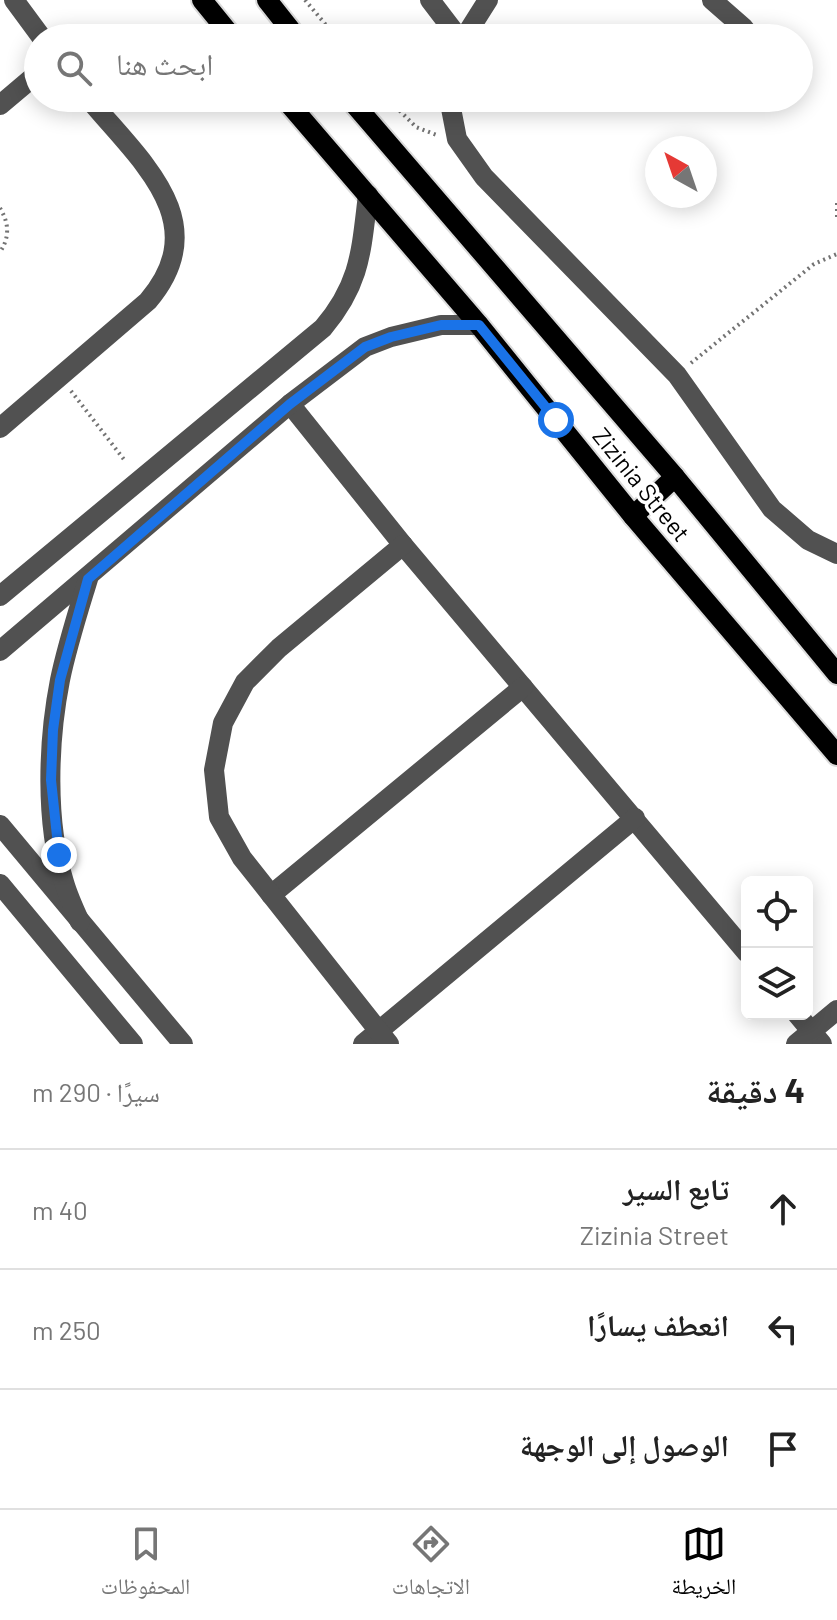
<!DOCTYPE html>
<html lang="ar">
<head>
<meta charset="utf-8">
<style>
  body { margin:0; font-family:Barlow,"Noto Naskh Arabic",sans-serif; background:#f6f6f6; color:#222; direction:rtl }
  .controls { position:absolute; right:24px; bottom:24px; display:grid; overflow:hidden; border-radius:12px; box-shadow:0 4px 20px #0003 }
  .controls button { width:72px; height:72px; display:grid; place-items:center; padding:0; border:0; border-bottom:2px solid #e0e0e0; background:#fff; color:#222; font:40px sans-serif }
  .compass { position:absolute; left:645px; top:136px; width:72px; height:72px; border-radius:50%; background:#fff; box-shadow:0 4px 20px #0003; rotate:320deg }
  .stop { position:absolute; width:24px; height:24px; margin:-18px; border:6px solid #1a73e8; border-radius:50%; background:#fff }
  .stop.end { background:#1a73e8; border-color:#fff; box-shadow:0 2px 8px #0008 }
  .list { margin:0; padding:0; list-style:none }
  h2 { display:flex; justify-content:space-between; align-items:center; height:104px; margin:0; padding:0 32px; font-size:34px }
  h2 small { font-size:26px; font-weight:400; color:#767676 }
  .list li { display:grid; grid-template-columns:52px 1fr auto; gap:24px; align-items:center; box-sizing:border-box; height:120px; padding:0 32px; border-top:2px solid #e0e0e0 }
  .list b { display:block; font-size:30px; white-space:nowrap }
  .list p { margin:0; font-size:26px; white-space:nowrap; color:#767676 }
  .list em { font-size:26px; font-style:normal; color:#767676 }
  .icon { flex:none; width:44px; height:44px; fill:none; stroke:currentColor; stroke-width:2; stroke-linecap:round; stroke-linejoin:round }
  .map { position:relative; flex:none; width:837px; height:1044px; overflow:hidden; direction:ltr }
  .search { position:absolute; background:#fff; box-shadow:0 4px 20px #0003; left:24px; right:24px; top:24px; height:88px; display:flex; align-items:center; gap:20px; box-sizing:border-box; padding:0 28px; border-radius:44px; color:#767676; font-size:30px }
  .sheet { height:464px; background:#fff }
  nav { display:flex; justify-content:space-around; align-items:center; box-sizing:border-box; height:112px; border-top:2px solid #e0e0e0; background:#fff; font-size:22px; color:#767676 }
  nav a { display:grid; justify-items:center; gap:4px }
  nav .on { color:#000 }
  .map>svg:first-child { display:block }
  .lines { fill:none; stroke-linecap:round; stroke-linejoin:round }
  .major-casing { stroke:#dbdbdb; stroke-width:24 }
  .path { stroke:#737373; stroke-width:4; stroke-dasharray:2 4; stroke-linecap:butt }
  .minor { stroke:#515151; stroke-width:20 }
  .major { stroke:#000; stroke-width:20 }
  .route { stroke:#1a73e8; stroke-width:10 }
  .labels { text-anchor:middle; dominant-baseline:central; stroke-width:7; stroke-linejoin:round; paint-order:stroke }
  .street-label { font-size:24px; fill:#000; stroke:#fff }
</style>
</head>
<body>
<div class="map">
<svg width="837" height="1044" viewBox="0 0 837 1044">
  <rect width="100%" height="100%" fill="#fff"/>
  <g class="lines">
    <defs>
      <g id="major">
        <path d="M202 0 233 38"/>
        <path d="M267 0 297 38"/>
        <path d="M284 98 479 325 633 516 837 755"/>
        <path d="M349 98 675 477 837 674"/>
        <path d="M633 516 675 477"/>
      </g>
    </defs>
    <use href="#major" class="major-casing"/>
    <g class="path">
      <path d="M305 0 337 38"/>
      <path d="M387 98 416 127 439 136"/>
      <path d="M837 203V219"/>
      <path d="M0 208C9 223 10 237 0 252"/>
      <path d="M691 363 814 264 837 254"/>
      <path d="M71 391 126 462"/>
    </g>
    <g class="minor">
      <path d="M14 0 42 38"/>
      <path d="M430 0 459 38"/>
      <path d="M712 0 744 28"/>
      <path d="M464 38 488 0"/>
      <path d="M449 98 457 139 484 177 677 375 772 509 808 540 837 554"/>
      <path d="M0 105 38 73"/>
      <path d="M290 404 403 545 747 953"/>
      <path d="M0 428 148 301C216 221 139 160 88 98"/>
      <path d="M0 596 323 328C361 283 361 251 368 195"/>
      <path d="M0 651 290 404 365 347 391 337 441 325H479"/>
      <path d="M0 825 183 1044"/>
      <path d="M0 884 133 1044"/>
      <path d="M271 895 523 687"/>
      <path d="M80 922C74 909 68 896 64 882 45 822 48 741 60 680 67 646 78 612 88 579"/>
      <path d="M797 1014 822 1044"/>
      <path d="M363 1044 635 818"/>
      <path d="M389 1044 242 858 219 817 214 770 223 723 245 682 279 648 403 545"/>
      <path d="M796 1044 837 1010"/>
    </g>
    <use href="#major" class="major"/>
  </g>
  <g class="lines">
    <path class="route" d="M59 855 51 780 53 730 60 680 88 579 290 404 365 347 391 337 441 325H479L556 420"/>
  </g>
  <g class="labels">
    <g class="street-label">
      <text transform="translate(642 484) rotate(51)">Zizinia Street</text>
    </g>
  </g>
</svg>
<div class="controls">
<button><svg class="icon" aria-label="locate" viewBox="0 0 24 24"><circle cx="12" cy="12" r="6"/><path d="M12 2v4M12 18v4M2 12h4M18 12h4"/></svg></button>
<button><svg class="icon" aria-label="layers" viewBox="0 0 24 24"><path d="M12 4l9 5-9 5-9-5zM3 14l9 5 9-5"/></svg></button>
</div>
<svg class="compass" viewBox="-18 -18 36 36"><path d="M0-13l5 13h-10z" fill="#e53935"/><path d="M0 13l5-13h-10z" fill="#767676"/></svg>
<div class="stop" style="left:556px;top:420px"></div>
<div class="stop end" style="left:59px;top:855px"></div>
<div class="search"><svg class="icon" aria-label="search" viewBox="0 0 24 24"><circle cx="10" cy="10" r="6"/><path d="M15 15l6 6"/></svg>ابحث هنا</div>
</div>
<section class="sheet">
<h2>4 دقيقة<small>سيرًا · 290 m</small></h2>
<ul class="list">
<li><svg class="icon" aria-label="ahead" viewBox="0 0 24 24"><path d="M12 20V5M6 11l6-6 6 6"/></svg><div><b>تابع السير</b><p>Zizinia Street</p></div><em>40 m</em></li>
<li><svg class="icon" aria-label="left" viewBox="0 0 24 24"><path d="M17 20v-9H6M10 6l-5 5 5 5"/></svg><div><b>انعطف يسارًا</b></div><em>250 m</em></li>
<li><svg class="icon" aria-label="arrive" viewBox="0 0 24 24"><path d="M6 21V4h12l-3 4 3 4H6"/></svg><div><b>الوصول إلى الوجهة</b></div></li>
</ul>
</section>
<nav>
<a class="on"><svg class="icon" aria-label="map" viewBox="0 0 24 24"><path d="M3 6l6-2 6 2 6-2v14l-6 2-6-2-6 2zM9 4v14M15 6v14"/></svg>الخريطة</a>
<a><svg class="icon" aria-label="directions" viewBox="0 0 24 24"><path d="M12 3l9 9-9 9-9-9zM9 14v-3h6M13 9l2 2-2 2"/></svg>الاتجاهات</a>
<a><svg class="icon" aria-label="saved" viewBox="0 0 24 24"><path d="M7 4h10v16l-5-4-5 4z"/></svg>المحفوظات</a>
</nav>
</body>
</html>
